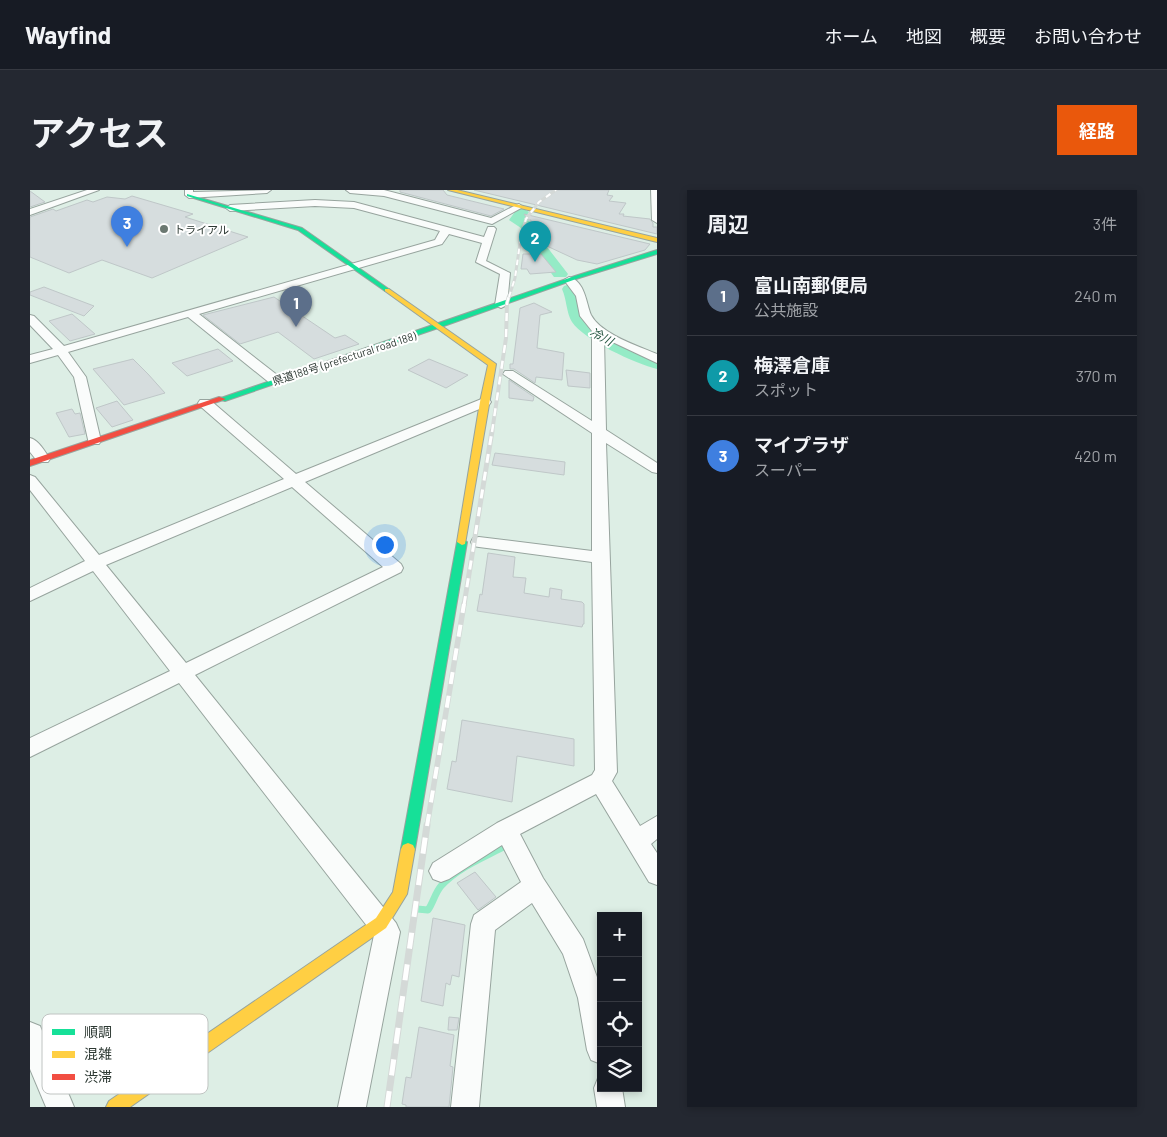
<!DOCTYPE html>
<html lang="ja">
<head>
<meta charset="utf-8">
<style>
  body { margin:0; font-family:Barlow,"Noto Sans JP",sans-serif; background:#242831; color:#f1f3f6 }
  .controls { position:absolute; right:15px; bottom:15px; display:grid; overflow:hidden; border-radius:0px; box-shadow:0 2px 8px #0003 }
  .controls button { width:45px; height:45px; display:grid; place-items:center; padding:0; border:0; border-bottom:1px solid #363941; background:#171b24; color:#f1f3f6; font:25px sans-serif }
  .you { position:absolute; left:354px; top:354px; width:18px; height:18px; margin:-12px; border:4px solid #fff; border-radius:50%; background:#1a73e8; box-shadow:0 0 0 8px #1a73e833 }
  .badge { display:grid; place-items:center; width:32px; height:32px; border-radius:50%; background:#ea580c; color:#fff; font-size:16px; font-weight:700 }
  .pin { position:absolute; translate:-50% -41px; filter:drop-shadow(0 1px 2px #0008) }
  .pin::after { content:''; position:absolute; top:26px; width:18px; height:15px; background:inherit; clip-path:polygon(0 0,100% 0,50% 100%) }
  .list { margin:0; padding:0; list-style:none }
  h2 { display:flex; justify-content:space-between; align-items:center; height:65px; margin:0; padding:0 20px; font-size:21px }
  h2 small { font-size:16px; font-weight:400; color:#9ea1a6 }
  .list li { display:grid; grid-template-columns:32px 1fr auto; gap:15px; align-items:center; box-sizing:border-box; height:80px; padding:0 20px; border-top:1px solid #363941 }
  .list b { display:block; font-size:19px; white-space:nowrap }
  .list p { margin:0; font-size:16px; white-space:nowrap; color:#9ea1a6 }
  .list em { font-size:16px; font-style:normal; color:#9ea1a6 }
  .icon { flex:none; width:28px; height:28px; fill:none; stroke:currentColor; stroke-width:2; stroke-linecap:round; stroke-linejoin:round }
  .map { position:relative; flex:none; width:627px; height:917px; overflow:hidden; border-radius:0px }
  header { display:flex; align-items:center; gap:30px; box-sizing:border-box; height:70px; padding:0 25px; background:#171b24; border-bottom:1px solid #363941 }
  header strong { font-size:24px }
  nav { display:flex; gap:28px; margin-inline-start:auto; font-size:18px }
  .intro { display:flex; align-items:center; justify-content:space-between; box-sizing:border-box; height:120px; padding:0 30px }
  h1 { margin:0; font-size:35px }
  .button { padding:12px 22px; border-radius:0px; background:#ea580c; color:#fff; font-size:18px; font-weight:700 }
  main { display:flex; gap:30px; padding:0 30px }
  aside { flex:1; background:#171b24; border-radius:0px; box-shadow:0 2px 8px #0003 }
  .map>svg:first-child { display:block }
  .lines { fill:none; stroke-linecap:round; stroke-linejoin:round }
  .stream { stroke:#94ebc6; stroke-width:7 }
  .river { fill:#94ebc6; fill-rule:evenodd }
  .building { fill:#d6ddde; stroke:#bfc7c8 }
  .street-casing { stroke:#97a49e; stroke-width:2 }
  .fast-casing { stroke:#97a49e; stroke-width:2 }
  .slow-casing { stroke:#97a49e; stroke-width:2 }
  .jam-casing { stroke:#97a49e; stroke-width:2 }
  .street { fill:#fafcfb; fill-rule:evenodd }
  .fast { fill:#16e098; fill-rule:evenodd }
  .slow { fill:#ffcf43; fill-rule:evenodd }
  .jam { fill:#f24e42; fill-rule:evenodd }
  .rail-far4-casing { stroke:#d4d9d7; stroke-width:3 }
  .rail-far3-casing { stroke:#d4d9d7; stroke-width:4 }
  .rail-far2-casing { stroke:#d4d9d7; stroke-width:5 }
  .rail-far1-casing { stroke:#d4d9d7; stroke-width:5.5 }
  .rail-casing { stroke:#d4d9d7; stroke-width:7 }
  .rail-far4 { stroke:#fff; stroke-width:2; stroke-dasharray:5.5; stroke-linecap:butt }
  .rail-far3 { stroke:#fff; stroke-width:2.5; stroke-dasharray:8; stroke-linecap:butt }
  .rail-far2 { stroke:#fff; stroke-width:3; stroke-dasharray:9; stroke-linecap:butt }
  .rail-far1 { stroke:#fff; stroke-width:4; stroke-dasharray:12; stroke-linecap:butt }
  .rail { stroke:#fff; stroke-width:5; stroke-dasharray:16; stroke-linecap:butt }
  .poi-dot { fill:#6b7871; stroke:#fff; stroke-width:2 }
  .labels { text-anchor:middle; dominant-baseline:central; stroke-width:4; stroke-linejoin:round; paint-order:stroke }
  .far-poi-label { font-size:11px; fill:#2d3933; stroke:#fff; text-anchor:start }
  .far-street-label { font-size:11px; fill:#2d3933; stroke:#fff }
  .far-water-label { font-size:12px; font-style:italic; fill:#245541; stroke:#fff }
  .key { fill:#fff; stroke:#c0c4c2; stroke-width:1 }
  .key-label { font-size:14px; fill:#2d3933 }
</style>
</head>
<body>
<header>
<strong>Wayfind</strong>
<nav><a>ホーム</a><a>地図</a><a>概要</a><a>お問い合わせ</a></nav>
</header>
<div class="intro"><h1>アクセス</h1><a class="button">経路</a></div>
<main>
<div class="map">
<svg width="627" height="917" viewBox="0 0 627 917">
  <rect width="100%" height="100%" fill="#ddeee5"/>
  <g class="lines">
    <path class="stream" d="M387 719 398 720C403 713 405 703 411 696 428 677 455 667 477 655"/>
    <g class="river">
      <path d="M492 18 499 22 494 29 504 33 507 44 538 84 536 87H524L494 46 491 38 479 30 487 19Z"/>
      <path d="M540 94 546 96C553 106 551 119 558 129 569 146 608 158 627 166V179C606 174 554 150 542 132 536 122 537 110 532 99L534 96Z"/>
    </g>
  </g>
  <g class="building">
    <path d="M370 0H413L417 5 474 19 461 26 370 2Z"/>
    <path d="M444 0H579L577 5 583 6 579 11 596 13 589 24H594L593 26 620 29 623 33V37H627V44Z"/>
    <path d="M0 1 15 12 0 17Z"/>
    <path d="M102 6 163 24 155 27 218 47 122 88 72 70 39 83 0 67V27L23 19 26 21 57 10 63 12 77 7 95 9Z"/>
    <path d="M494 24 620 54 615 60 567 74 547 70 519 57 499 45 501 30H498Z"/>
    <path d="M493 64H511L526 82 500 84 497 79H491Z"/>
    <path d="M14 97 64 116 54 126 0 105V102Z"/>
    <path d="M244 107 305 148 315 145 329 154 284 169 248 142 210 154 173 125Z"/>
    <path d="M504 113 522 122 510 125 507 158 534 163 532 190 506 187 505 193 484 179H480V174H483L490 118Z"/>
    <path d="M42 124 65 144 40 151 19 131Z"/>
    <path d="M188 159 203 171 157 186 142 173Z"/>
    <path d="M103 169 118 184 135 203 94 215 63 179Z"/>
    <path d="M399 169 438 185 416 198 378 180Z"/>
    <path d="M536 180 560 183V198L538 196Z"/>
    <path d="M479 190 504 207 503 211 479 208Z"/>
    <path d="M87 211 103 230 82 237 66 218Z"/>
    <path d="M42 219 45 224 50 223 55 244 39 247 26 223Z"/>
    <path d="M465 263 535 272 534 285 462 275Z"/>
    <path d="M458 363 485 367 483 387 496 388 494 403 519 407 520 398 532 400 531 409 552 412 554 414V434H553L552 437 447 421 450 404 452 405Z"/>
    <path d="M432 530 544 549V576L487 566 482 612 417 599 422 571 426 572Z"/>
    <path d="M445 682 466 707 448 720 427 693Z"/>
    <path d="M403 728 435 735 429 787 422 785 420 795 416 793 413 816 391 811Z"/>
    <path d="M419 827 429 828 427 840H418Z"/>
    <path d="M389 837 424 845 420 876 423 877 419 917H376V915L372 914 376 887 381 888Z"/>
  </g>
  <g class="lines">
    <defs>
      <g id="street">
        <path d="M57 0H69L0 25V19Z"/>
        <path d="M155 0H163V2L241 0 237 3 159 8 155 5Z"/>
        <path d="M316 0H354L461 28 486 15 489 14 493 17 462 34 354 6 320 3Z"/>
        <path d="M621 0H627V33L622 30Z"/>
        <path d="M285 10 324 12 454 47 458 37H464L466 39 456 71 480 83 477 115 471 118 465 115 470 84 446 72 452 53 419 44 412 54 169 124 251 188 252 191 251 194H241L158 127 38 162 56 187 71 251 69 254H59L44 187 28 165 0 173V165L23 159 0 135V125L4 126 34 156 405 50 410 41 324 18 285 16 200 21 196 18 200 15Z"/>
        <path d="M539 87C555 91 556 113 561 125 571 144 608 156 627 164V173L574 148 576 240 627 273V283L622 282 576 253 587 582 582 591 610 636 627 626V649L621 654 627 663V695L619 692 566 604 490 644 513 688 553 749 571 798V874L561 870 557 860 548 808 533 764 502 713 465 740 449 917H421L441 734 444 725 491 692 472 655 419 689 411 692 403 689 399 681 403 673 467 633 562 585 565 580 562 372 449 357 443 356 441 352 443 348 449 347 562 361V243L473 184 475 181H483L562 231V141L550 126 546 106 534 90Z"/>
        <path d="M454 208 459 209 461 212 459 215 275 292 371 374 373 378 371 382 165 485 366 733 370 742 336 917H308L344 745 149 493 0 567V548L140 481 63 381 0 411V398L55 371 0 300V285L5 287 69 365 254 289 170 216 168 213 170 210H180L266 284ZM262 297 353 377 156 473 76 375Z"/>
        <path d="M0 248C9 250 15 262 20 269L18 272H8L0 262Z"/>
        <path d="M0 832 10 836 44 917H16L0 879Z"/>
        <path d="M571 887V898H592L595 917H567L564 898 568 888Z"/>
      </g>
      <g id="fast">
        <path d="M157 4 272 38 360 100 355 101 268 40 157 6Z"/>
        <path d="M627 60V64L549 88 411 137 195 211 188 209 545 86Z"/>
        <path d="M432 349 437 352 385 659 383 663 378 665 373 663 371 659 427 352Z"/>
      </g>
      <g id="slow">
        <path d="M418 0H427L627 48V52Z"/>
        <path d="M355 99H359L466 174 435 354 432 355 427 352 450 212 458 175 355 101Z"/>
        <path d="M378 653 383 655 385 659 377 704 356 738 100 917H76L79 911 346 728 363 702 371 659 373 655Z"/>
      </g>
      <path id="jam" d="M189 207 196 209 0 276V270Z"/>
    </defs>
    <use href="#street" class="street-casing"/>
    <use href="#fast" class="fast-casing"/>
    <use href="#slow" class="slow-casing"/>
    <use href="#jam" class="jam-casing"/>
    <use href="#street" class="street"/>
    <use href="#fast" class="fast"/>
    <use href="#slow" class="slow"/>
    <use href="#jam" class="jam"/>
    <defs>
      <path id="rail-far4" d="M479 107 485 88 491 46 496 29 509 12 526 0"/>
      <path id="rail-far3" d="M462 242 476 148 477 113 479 106"/>
      <path id="rail-far2" d="M434 415 462 241"/>
      <path id="rail-far1" d="M397 636 434 414"/>
      <path id="rail" d="M357 917 397 635"/>
    </defs>
    <use href="#rail-far4" class="rail-far4-casing"/>
    <use href="#rail-far3" class="rail-far3-casing"/>
    <use href="#rail-far2" class="rail-far2-casing"/>
    <use href="#rail-far1" class="rail-far1-casing"/>
    <use href="#rail" class="rail-casing"/>
    <use href="#rail-far4" class="rail-far4"/>
    <use href="#rail-far3" class="rail-far3"/>
    <use href="#rail-far2" class="rail-far2"/>
    <use href="#rail-far1" class="rail-far1"/>
    <use href="#rail" class="rail"/>
  </g>
  <circle class="poi-dot" cx="134" cy="39" r="5"/>
  <g class="labels">
    <g class="far-poi-label">
      <text x="144" y="39">トライアル</text>
    </g>
    <g class="far-street-label">
      <text transform="translate(314 168) rotate(-18)">県道188号 (prefectural road 188)</text>
    </g>
    <g class="far-water-label">
      <text transform="translate(572 146) rotate(29)">冷川</text>
    </g>
  </g>
  <rect x="12" y="824" width="166" height="80" rx="8" class="key"/>
  <rect x="22" y="839" width="23" height="6" fill="#16e098"/>
  <rect x="22" y="861" width="23" height="7" fill="#ffcf43"/>
  <rect x="22" y="884" width="23" height="6" fill="#f24e42"/>
  <g class="key-label">
    <text x="54" y="847">順調</text>
    <text x="54" y="869">混雑</text>
    <text x="54" y="892">渋滞</text>
  </g>
</svg>
<div class="controls">
<button>+</button>
<button>−</button>
<button><svg class="icon" aria-label="locate" viewBox="0 0 24 24"><circle cx="12" cy="12" r="6"/><path d="M12 2v4M12 18v4M2 12h4M18 12h4"/></svg></button>
<button><svg class="icon" aria-label="layers" viewBox="0 0 24 24"><path d="M12 4l9 5-9 5-9-5zM3 14l9 5 9-5"/></svg></button>
</div>
<div class="you"></div>
<div class="pin badge" style="left:266px;top:137px;background:#5c6f8a">1</div>
<div class="pin badge" style="left:505px;top:72px;background:#0f9aa8">2</div>
<div class="pin badge" style="left:97px;top:57px;background:#3f7fe0">3</div>
</div>
<aside>
<h2>周辺<small>3件</small></h2>
<ul class="list">
<li><span class="badge" style="background:#5c6f8a">1</span><div><b>富山南郵便局</b><p>公共施設</p></div><em>240 m</em></li>
<li><span class="badge" style="background:#0f9aa8">2</span><div><b>梅澤倉庫</b><p>スポット</p></div><em>370 m</em></li>
<li><span class="badge" style="background:#3f7fe0">3</span><div><b>マイプラザ</b><p>スーパー</p></div><em>420 m</em></li>
</ul>
</aside>
</main>
</body>
</html>
